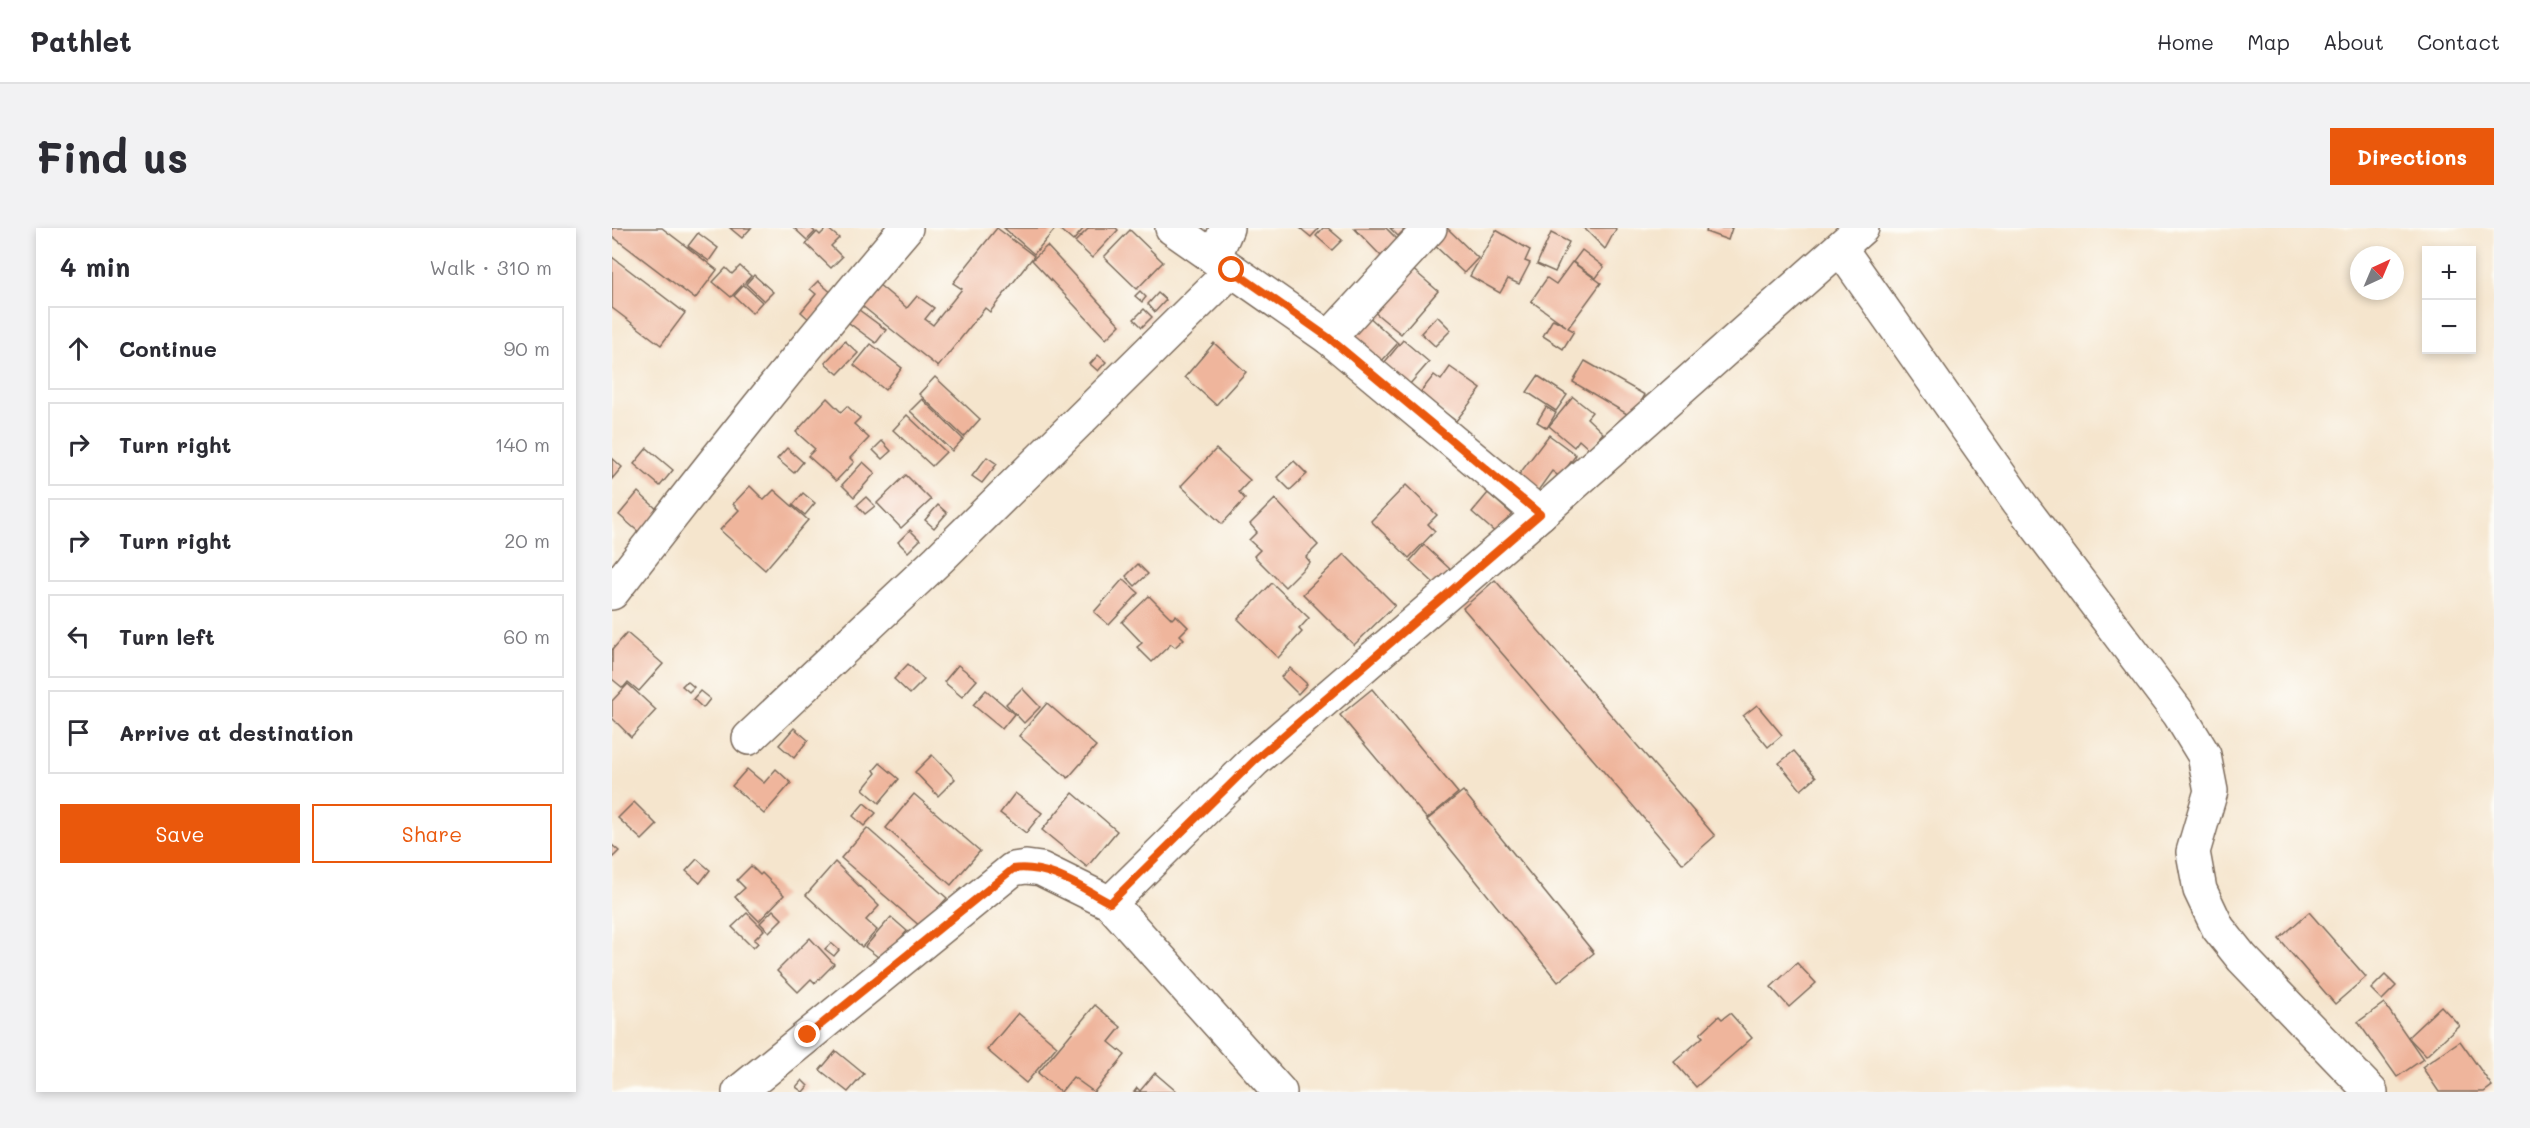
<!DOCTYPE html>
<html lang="en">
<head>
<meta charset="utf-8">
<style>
  body { margin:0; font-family:Mali,sans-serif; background:#f2f2f3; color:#2b2b33 }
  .controls { position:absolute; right:18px; top:18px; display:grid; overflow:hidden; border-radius:0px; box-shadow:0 3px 9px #0003 }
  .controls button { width:54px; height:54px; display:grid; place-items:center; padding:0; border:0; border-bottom:2px solid #e1e1e2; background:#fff; color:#2b2b33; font:30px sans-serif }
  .compass { position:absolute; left:1738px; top:18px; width:54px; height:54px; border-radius:50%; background:#fff; box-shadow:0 3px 9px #0003; rotate:44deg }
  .stop { position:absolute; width:18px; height:18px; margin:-14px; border:4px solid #ea580c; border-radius:50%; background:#fff }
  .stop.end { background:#ea580c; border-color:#fff; box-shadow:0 2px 6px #0008 }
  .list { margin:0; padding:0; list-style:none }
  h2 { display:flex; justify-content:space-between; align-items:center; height:78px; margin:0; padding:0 24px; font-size:26px }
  h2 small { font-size:20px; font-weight:400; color:#7c7c81 }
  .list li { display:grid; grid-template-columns:39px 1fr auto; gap:18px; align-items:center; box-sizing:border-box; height:84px; margin:0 12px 12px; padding:0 12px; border:2px solid #e1e1e2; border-radius:0px }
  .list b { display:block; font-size:22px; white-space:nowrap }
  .list em { font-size:20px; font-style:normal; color:#7c7c81 }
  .actions { display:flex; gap:12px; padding:18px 24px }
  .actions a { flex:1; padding:14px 0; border:2px solid #ea580c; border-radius:0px; text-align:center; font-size:21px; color:#ea580c }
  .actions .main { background:#ea580c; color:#fff }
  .icon { flex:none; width:33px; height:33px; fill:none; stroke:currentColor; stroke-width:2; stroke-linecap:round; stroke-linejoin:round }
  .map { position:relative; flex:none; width:1882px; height:864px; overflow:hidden; border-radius:0px }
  header { display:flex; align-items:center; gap:36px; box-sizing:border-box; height:84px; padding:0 30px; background:#fff; border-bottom:2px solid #e1e1e2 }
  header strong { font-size:28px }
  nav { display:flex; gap:33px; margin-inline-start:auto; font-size:21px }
  .intro { display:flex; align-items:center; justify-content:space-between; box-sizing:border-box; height:144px; padding:0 36px }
  h1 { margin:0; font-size:42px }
  .button { padding:15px 27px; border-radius:0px; background:#ea580c; color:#fff; font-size:21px; font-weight:700 }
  main { display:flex; gap:36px; padding:0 36px }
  aside { flex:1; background:#fff; border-radius:0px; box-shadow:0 3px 9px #0003 }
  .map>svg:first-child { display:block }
  .building { fill:#efb59c }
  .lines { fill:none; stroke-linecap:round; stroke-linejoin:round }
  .minor-casing { stroke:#7c6b5b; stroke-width:36 }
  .minor { stroke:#fff; stroke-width:33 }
  .route { stroke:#ea580c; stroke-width:8 }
</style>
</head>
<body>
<header>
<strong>Pathlet</strong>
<nav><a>Home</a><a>Map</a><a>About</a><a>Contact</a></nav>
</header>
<div class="intro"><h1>Find us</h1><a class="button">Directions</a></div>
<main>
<aside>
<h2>4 min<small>Walk · 310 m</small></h2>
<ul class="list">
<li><svg class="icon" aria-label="ahead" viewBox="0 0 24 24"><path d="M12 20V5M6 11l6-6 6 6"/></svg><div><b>Continue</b></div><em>90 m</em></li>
<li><svg class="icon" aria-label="right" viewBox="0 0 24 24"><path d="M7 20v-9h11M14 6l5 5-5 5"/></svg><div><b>Turn right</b></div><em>140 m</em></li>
<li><svg class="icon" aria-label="right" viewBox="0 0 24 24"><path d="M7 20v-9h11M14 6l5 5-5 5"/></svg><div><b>Turn right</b></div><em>20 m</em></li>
<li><svg class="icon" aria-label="left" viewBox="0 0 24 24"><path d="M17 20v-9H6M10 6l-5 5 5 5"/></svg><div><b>Turn left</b></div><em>60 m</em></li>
<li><svg class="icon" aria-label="arrive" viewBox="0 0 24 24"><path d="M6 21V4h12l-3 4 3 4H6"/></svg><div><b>Arrive at destination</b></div></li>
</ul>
<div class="actions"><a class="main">Save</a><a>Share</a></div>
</aside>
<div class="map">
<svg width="1882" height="864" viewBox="0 0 1882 864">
  <rect width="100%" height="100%" fill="#fdfcf7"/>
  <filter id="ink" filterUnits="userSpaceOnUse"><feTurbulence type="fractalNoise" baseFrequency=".0167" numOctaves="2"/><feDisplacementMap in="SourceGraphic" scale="12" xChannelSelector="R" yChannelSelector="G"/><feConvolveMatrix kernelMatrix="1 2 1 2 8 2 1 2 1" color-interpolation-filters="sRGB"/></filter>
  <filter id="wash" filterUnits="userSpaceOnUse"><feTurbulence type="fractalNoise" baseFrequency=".008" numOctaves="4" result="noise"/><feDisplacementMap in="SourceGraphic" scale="24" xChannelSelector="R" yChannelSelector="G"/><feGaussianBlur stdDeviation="1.35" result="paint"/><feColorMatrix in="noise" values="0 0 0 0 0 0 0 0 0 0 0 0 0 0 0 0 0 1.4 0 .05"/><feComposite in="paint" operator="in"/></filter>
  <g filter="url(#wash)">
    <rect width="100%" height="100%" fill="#f5e5cd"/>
    <g id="blocks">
      <g class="building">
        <path d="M0 0H50L105 42 83 71 0 8Z"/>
        <path d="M118 0H139L130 10Z"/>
        <path d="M182 0H199L203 4 195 12Z"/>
        <path d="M215 0 227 10 219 18 230 29 219 40 194 16 205 4 208 7Z"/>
        <path d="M385 0 422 28 378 84 373 80 326 139 249 77 266 56 295 80 305 68 322 80 313 91 321 97 350 61 341 55Z"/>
        <path d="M392 0H444L422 26Z"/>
        <path d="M446 0H472L461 13Z"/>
        <path d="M477 0H504L506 2 480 30 463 14Z"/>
        <path d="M688 0H707L699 9Z"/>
        <path d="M711 0H716L730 12 720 22 704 8Z"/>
        <path d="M742 0H774L787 13 770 29Z"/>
        <path d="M778 0H794L786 8Z"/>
        <path d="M835 0 866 30 852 45 820 15Z"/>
        <path d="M972 0H1003L1004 1 993 21Z"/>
        <path d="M1095 0H1120L1116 12 1094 4Z"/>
        <path d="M518 2 551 34 525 61 492 29Z"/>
        <path d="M884 2 918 22 913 33 918 35 907 56 896 51 888 65 858 48Z"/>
        <path d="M86 5 106 20 97 33 76 18Z"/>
        <path d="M939 5 957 14 943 44 925 36Z"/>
        <path d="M435 18 508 97 494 111 420 32Z"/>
        <path d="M970 22 992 39 984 50 961 34Z"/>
        <path d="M0 29 73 85 49 117 0 80Z"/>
        <path d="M960 34 989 55 956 100 962 103 951 121 931 108 941 91 954 98 919 73 935 50 944 56Z"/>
        <path d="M128 38 139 48 119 69 101 54 114 40 120 46Z"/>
        <path d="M798 39 826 63 789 106 761 83Z"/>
        <path d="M142 47 161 64 152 73 134 56Z"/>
        <path d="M206 53 222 67 199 93 189 84 204 66 198 61Z"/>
        <path d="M132 57 150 74 140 85 122 68Z"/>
        <path d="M528 63 534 69 530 74 523 68Z"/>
        <path d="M546 65 554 72 543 84 536 76Z"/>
        <path d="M243 79 274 102 264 115 233 92Z"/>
        <path d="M532 81 540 89 530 99 522 91Z"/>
        <path d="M754 86 786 115 767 136 735 106Z"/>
        <path d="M825 88 839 102 823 118 809 105Z"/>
        <path d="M791 112 817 134 797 157 772 135Z"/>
        <path d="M233 113 246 125 226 146 213 135Z"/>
        <path d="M602 115 634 144 604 177 573 149Z"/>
        <path d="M259 116 290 140 273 162 242 137Z"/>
        <path d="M486 127 494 134 486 143 478 136Z"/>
        <path d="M973 133 1033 167 1020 189 961 154Z"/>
        <path d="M838 139 869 161 844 193 807 166 822 147 829 152Z"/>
        <path d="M926 148 955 167 944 183 915 164Z"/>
        <path d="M323 149 368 191 352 209 307 166Z"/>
        <path d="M961 169 980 184 975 190 991 205 977 221 967 212 962 219 937 198Z"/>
        <path d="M215 170 229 184 235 178 248 190 242 196 257 210 238 230 242 234 224 253 196 228 203 221 184 204Z"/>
        <path d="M310 171 351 211 340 223 298 183Z"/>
        <path d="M934 179 944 185 935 200 925 194Z"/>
        <path d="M295 187 334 224 320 238 281 202Z"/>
        <path d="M937 207 964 227 948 249 940 243 925 264 905 249Z"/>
        <path d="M270 213 279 223 270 231 261 222Z"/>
        <path d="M35 220 61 242 48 258 22 236Z"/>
        <path d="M175 220 191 234 182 245 165 231Z"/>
        <path d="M604 221 638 252 627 264 633 271 610 296 569 258Z"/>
        <path d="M375 229 385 236 370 255 360 248Z"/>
        <path d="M0 230 10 239 0 251Z"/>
        <path d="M682 233 695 246 678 262 665 249Z"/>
        <path d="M251 234 263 245 242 269 230 257Z"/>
        <path d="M294 247 319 272 289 300 265 275Z"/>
        <path d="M794 257 825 287 816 296 823 303 797 330 759 293Z"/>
        <path d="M138 258 152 272 162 262 196 292 153 342 108 302 127 282 121 276Z"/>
        <path d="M26 264 48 284 29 306 7 287Z"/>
        <path d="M191 265 203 275 193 287 181 277Z"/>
        <path d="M876 265 902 288 885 306 860 284Z"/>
        <path d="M254 269 263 278 253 286 245 277Z"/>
        <path d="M663 271 706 317 694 329 698 334 673 359 642 328 648 322 637 312 645 304 638 296Z"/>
        <path d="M326 277 335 285 322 300 313 292Z"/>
        <path d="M298 302 308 312 296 324 286 314Z"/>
        <path d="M812 317 839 342 824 357 798 333Z"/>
        <path d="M732 326 783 377 742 417 691 366Z"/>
        <path d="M526 336 536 346 523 358 514 348Z"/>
        <path d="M511 351 527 365 497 397 482 384Z"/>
        <path d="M883 352 1103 608 1071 636 851 380Z"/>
        <path d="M660 355 697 390 687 401 690 404 666 430 626 391Z"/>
        <path d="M537 368 560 391 564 387 576 399 568 407 572 411 563 419 559 416 540 434 525 419 530 415 510 394Z"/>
        <path d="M15 405 51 436 27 463 16 454 11 460 0 451V422Z"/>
        <path d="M296 436 312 452 298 466 282 451Z"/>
        <path d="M346 437 365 452 350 469 332 454Z"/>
        <path d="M678 440 695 456 686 466 669 449Z"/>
        <path d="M75 453 82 459 77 464 70 458Z"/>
        <path d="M16 456 44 482 19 509 0 490V473Z"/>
        <path d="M410 460 428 479 412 495 394 476Z"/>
        <path d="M760 461 846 565 815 591 728 487Z"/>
        <path d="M374 462 402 486 390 501 361 477Z"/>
        <path d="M88 463 98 471 91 480 81 471Z"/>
        <path d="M435 475 484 518 456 550 407 508Z"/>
        <path d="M1145 477 1170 507 1156 519 1131 488Z"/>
        <path d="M182 500 196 512 182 530 167 517Z"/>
        <path d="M1182 523 1204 549 1189 562 1167 535Z"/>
        <path d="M320 527 343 551 326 568 303 544Z"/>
        <path d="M268 535 287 551 267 575 251 561 264 545 262 542Z"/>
        <path d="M135 541 152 555 164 541 179 555 152 586 120 558Z"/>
        <path d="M851 563 982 725 946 754 815 592Z"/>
        <path d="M403 565 430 585 414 605 388 585Z"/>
        <path d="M461 565 505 603 475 639 430 602Z"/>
        <path d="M302 566 368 623 339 657 274 600Z"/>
        <path d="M22 574 45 597 30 612 6 590Z"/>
        <path d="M252 575 264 585 252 598 241 588Z"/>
        <path d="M255 600 335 670 309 699 229 630Z"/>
        <path d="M0 617 7 623 0 630Z"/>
        <path d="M85 631 98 642 88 655 74 643Z"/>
        <path d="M223 634 267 678 254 692 265 702 250 719 194 667Z"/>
        <path d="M139 638 148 647 150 645 172 667 147 693 123 669 133 660 125 652Z"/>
        <path d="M161 682 170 691 157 704 148 695Z"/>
        <path d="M1697 684 1754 749 1723 776 1667 711Z"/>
        <path d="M135 685 152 702 142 712 146 715 141 720 120 699Z"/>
        <path d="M279 689 295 703 270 732 253 719Z"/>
        <path d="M198 710 222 736 203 755 199 751 186 764 165 743Z"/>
        <path d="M219 715 227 722 222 728 213 721Z"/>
        <path d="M1185 735 1204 755 1177 779 1159 759Z"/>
        <path d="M1773 747 1784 758 1770 772 1759 761Z"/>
        <path d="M1772 775 1811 831 1785 849 1746 794Z"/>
        <path d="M483 777 509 799 497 814 513 827 482 864 461 849 449 864 426 845Z"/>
        <path d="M1829 778 1847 797 1814 828 1796 809Z"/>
        <path d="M406 785 445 818 414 855 375 822Z"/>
        <path d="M1118 785 1140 810 1084 859 1062 834 1091 809 1088 806 1107 788 1110 791Z"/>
        <path d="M1848 813 1880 858 1872 864H1827L1810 839Z"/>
        <path d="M224 823 252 846 236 864 208 842Z"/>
        <path d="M543 845 565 864H522L525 860 528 863Z"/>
        <path d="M190 852 196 858 191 864 184 859Z"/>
      </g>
    </g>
  </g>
  <g filter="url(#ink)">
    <use href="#blocks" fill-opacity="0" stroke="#7c6b5b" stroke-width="1.5"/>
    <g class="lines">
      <defs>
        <g id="minor">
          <path d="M560 0 717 110 928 286"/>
          <path d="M1228 20 1406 273 1567 486 1592 527 1599 563 1581 624 1588 662 1606 700 1630 730 1759 864"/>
          <path d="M602 30 615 0"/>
          <path d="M717 110 818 0"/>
          <path d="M0 365C95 242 192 119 294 0"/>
          <path d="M137 510 326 332 620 42"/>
          <path d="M498 675 643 532 928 286 1250 0"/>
          <path d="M127 864 401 641 414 639 429 641 498 675 668 864"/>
        </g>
      </defs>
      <use href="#minor" class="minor-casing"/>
      <use href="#minor" class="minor"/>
    </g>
  </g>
  <g class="lines" filter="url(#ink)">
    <path class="route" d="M196 807 401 641C436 636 468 659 498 675L643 532 928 286 717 110 620 42"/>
  </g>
</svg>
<div class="controls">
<button>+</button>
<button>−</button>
</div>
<svg class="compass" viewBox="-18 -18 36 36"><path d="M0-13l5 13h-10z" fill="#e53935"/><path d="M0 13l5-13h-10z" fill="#7c7c81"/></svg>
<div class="stop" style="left:620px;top:42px"></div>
<div class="stop end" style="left:196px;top:807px"></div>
</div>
</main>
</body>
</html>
